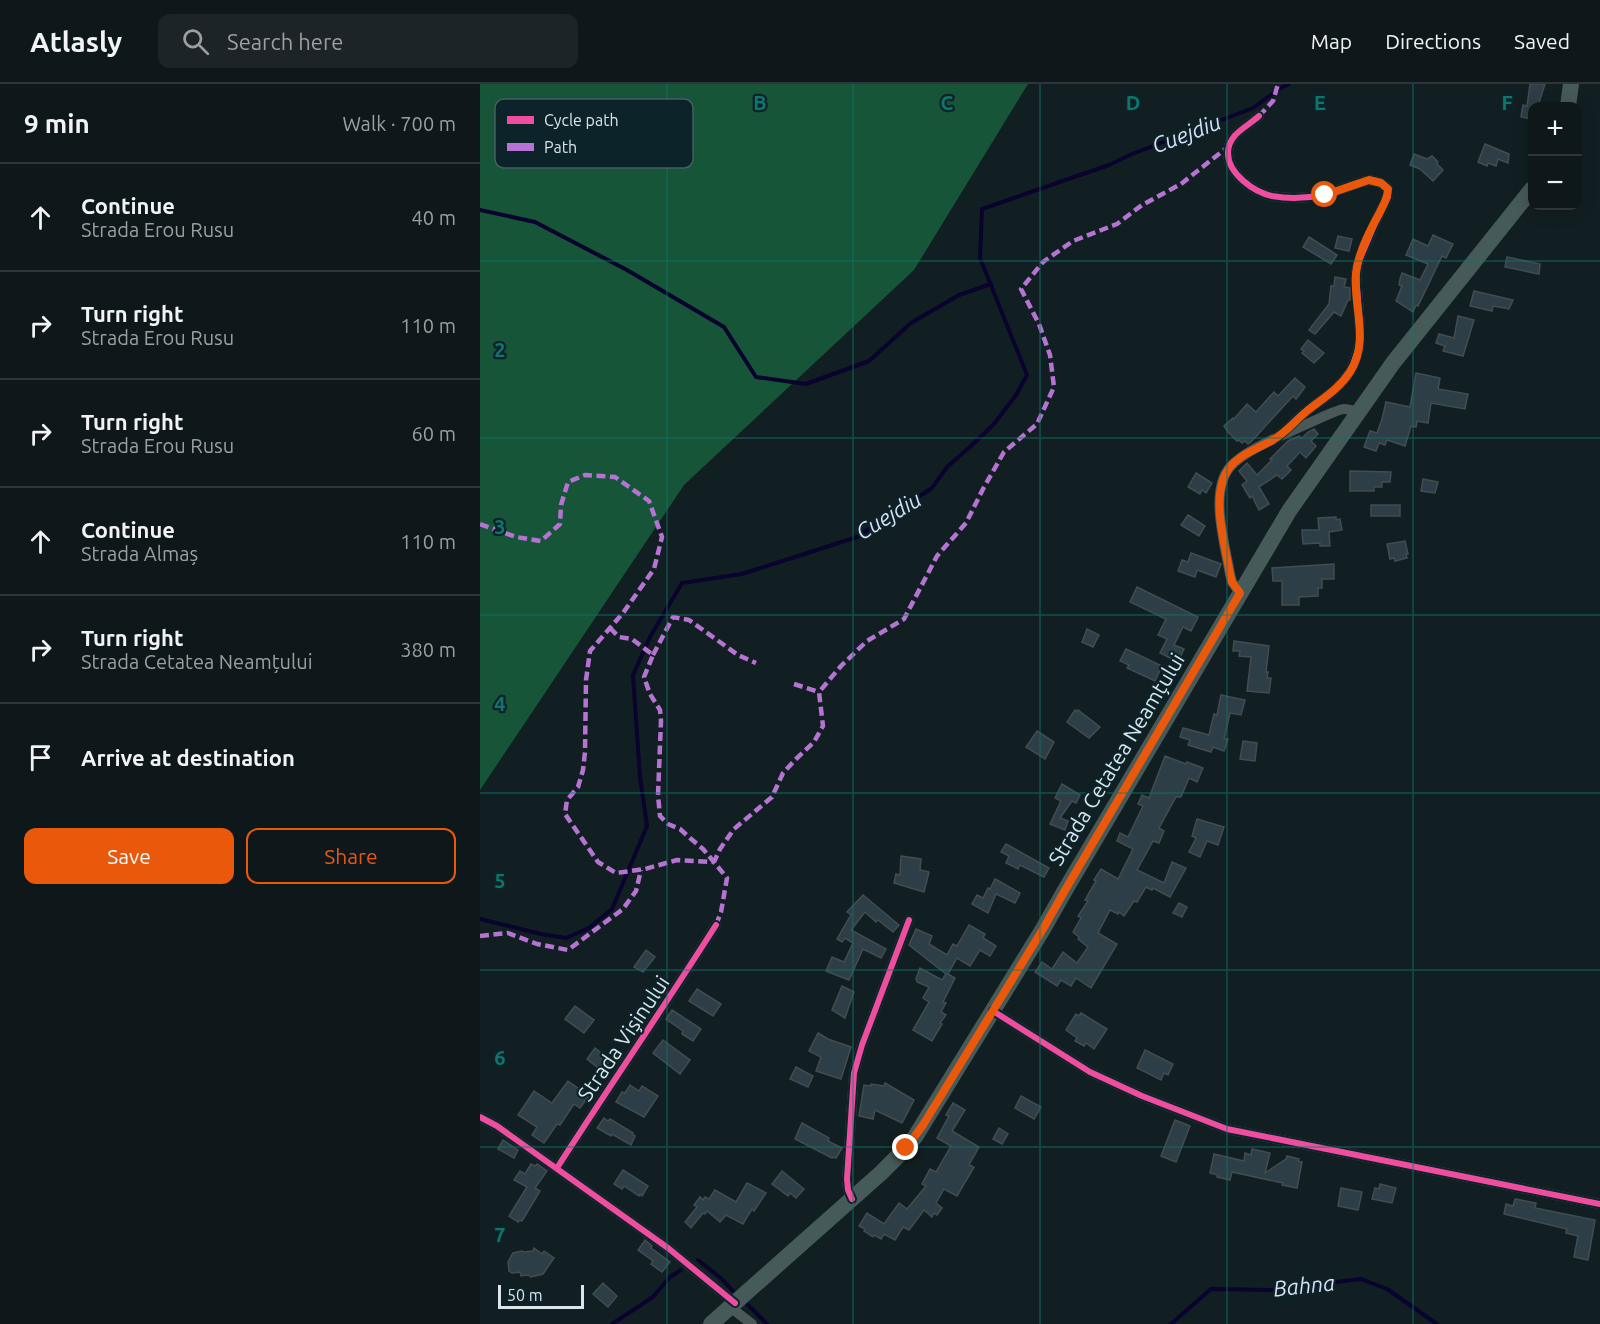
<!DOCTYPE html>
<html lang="en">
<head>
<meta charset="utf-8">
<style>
  body { margin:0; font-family:Ubuntu,sans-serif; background:#1c2427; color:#f1f3f6 }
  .controls { position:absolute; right:18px; top:18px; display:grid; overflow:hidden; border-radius:12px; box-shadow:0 3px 15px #0003 }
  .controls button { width:54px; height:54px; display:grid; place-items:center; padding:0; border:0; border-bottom:2px solid #2e3639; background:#0e171a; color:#f1f3f6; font:30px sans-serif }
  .scale { position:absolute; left:18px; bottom:15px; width:86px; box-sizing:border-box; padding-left:6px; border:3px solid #d8e5e9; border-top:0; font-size:16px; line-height:21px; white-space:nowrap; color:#d8e5e9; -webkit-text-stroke:4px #0b2329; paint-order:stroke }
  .stop { position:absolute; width:18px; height:18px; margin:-14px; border:4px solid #ea580c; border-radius:50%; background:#fff }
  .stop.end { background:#ea580c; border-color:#fff; box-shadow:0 2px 6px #0008 }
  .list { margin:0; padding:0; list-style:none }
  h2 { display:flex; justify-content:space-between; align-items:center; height:78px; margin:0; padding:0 24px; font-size:26px }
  h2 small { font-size:20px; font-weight:400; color:#9b9fa2 }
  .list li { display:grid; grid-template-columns:39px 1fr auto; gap:18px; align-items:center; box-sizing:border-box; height:108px; padding:0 24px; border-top:2px solid #2e3639 }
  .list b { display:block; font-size:22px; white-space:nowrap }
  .list p { margin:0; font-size:20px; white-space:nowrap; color:#9b9fa2 }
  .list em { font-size:20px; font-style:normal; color:#9b9fa2 }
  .actions { display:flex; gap:12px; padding:18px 24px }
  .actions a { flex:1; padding:14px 0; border:2px solid #ea580c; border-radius:12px; text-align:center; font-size:21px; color:#ea580c }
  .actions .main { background:#ea580c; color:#fff }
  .icon { flex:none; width:33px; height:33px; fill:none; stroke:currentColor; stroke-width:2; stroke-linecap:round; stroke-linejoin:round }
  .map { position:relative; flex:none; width:1120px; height:1240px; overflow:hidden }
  header { display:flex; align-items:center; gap:36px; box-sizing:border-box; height:84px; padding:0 30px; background:#0e171a; border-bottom:2px solid #2e3639 }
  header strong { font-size:28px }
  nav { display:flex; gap:33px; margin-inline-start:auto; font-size:21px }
  .search { width:420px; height:54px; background:#1c2427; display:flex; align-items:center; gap:15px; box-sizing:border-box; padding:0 21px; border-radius:12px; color:#9b9fa2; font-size:22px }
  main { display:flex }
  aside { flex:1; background:#0e171a }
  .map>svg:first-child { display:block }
  .forest { fill:#165537 }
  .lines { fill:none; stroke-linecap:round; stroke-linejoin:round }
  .stream { stroke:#09032d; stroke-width:4 }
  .building { fill:#2d3e46; stroke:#434c50; stroke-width:1.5 }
  .minor { stroke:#4a5958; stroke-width:10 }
  .primary { stroke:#465a59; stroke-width:16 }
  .quiet { stroke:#b673d3; stroke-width:4.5; stroke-dasharray:9 4.5; stroke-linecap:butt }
  .cycleway-casing { stroke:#0b2329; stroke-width:10 }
  .cycleway { stroke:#ef4d9e; stroke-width:6 }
  .route { stroke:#ea580c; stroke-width:8 }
  .grid { fill:none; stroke:#0f766e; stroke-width:1.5; stroke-opacity:0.55 }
  .labels { text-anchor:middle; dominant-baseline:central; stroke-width:4.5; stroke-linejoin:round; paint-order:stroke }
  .street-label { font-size:21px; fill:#d8e5e9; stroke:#0b2329 }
  .water-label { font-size:22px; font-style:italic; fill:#dcdff4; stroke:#0b2329 }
  .key { fill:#0b2329; stroke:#485d63; stroke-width:1.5 }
  .key-label { font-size:16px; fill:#d8e5e9 }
  .grid-label { font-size:20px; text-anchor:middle; font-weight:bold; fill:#0f766e; stroke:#0b2329; stroke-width:4.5; stroke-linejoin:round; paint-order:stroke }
</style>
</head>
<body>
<header>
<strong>Atlasly</strong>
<div class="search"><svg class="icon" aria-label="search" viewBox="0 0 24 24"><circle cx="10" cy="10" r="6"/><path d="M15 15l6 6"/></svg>Search here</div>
<nav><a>Map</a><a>Directions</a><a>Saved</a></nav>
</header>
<main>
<aside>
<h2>9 min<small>Walk · 700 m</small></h2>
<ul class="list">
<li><svg class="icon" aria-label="ahead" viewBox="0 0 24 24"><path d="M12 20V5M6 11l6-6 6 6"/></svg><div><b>Continue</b><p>Strada Erou Rusu</p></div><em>40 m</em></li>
<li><svg class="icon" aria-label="right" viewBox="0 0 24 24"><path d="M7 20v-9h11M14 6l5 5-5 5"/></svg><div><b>Turn right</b><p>Strada Erou Rusu</p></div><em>110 m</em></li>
<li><svg class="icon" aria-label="right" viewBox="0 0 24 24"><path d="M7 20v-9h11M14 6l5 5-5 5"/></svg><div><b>Turn right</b><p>Strada Erou Rusu</p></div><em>60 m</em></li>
<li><svg class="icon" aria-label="ahead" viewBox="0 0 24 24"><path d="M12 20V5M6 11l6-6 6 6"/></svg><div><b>Continue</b><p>Strada Almaș</p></div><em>110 m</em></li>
<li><svg class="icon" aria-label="right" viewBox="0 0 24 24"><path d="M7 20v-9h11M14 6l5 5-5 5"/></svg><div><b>Turn right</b><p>Strada Cetatea Neamțului</p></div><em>380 m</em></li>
<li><svg class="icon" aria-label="arrive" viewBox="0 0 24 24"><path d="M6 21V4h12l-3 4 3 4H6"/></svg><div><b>Arrive at destination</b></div></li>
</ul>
<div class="actions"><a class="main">Save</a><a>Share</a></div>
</aside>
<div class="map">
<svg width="1120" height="1240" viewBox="0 0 1120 1240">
  <rect width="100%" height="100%" fill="#121f22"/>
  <path class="forest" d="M0 0H548L434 186 204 401 0 706Z"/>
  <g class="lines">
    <g class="stream">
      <path d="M0 126 55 138 147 186 244 243 276 293 326 300 389 277 431 239 479 211 511 200"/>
      <path d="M0 835 61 850 86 854 109 844 132 825 167 742 160 693 153 591 170 553 202 499 262 490 377 453 452 404 467 383 491 362 514 340 536 311 547 291 500 174 502 125 629 81 652 70 773 24 799 5 809 0"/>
      <path d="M218 1176 242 1195 253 1207"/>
      <path d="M268 1221 287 1240"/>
      <path d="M132 1240 173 1213 190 1193 201 1186"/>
      <path d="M691 1240 731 1205 790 1206 881 1195 907 1205 957 1240"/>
    </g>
  </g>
  <g class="building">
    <path d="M1050 0H1065L1058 22H1051L1053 23V35L1041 33 1043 21 1047 22Z"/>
    <path d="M1005 60 1029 70 1028 79 1018 75 1016 82 1008 79 1007 82 998 78Z"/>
    <path d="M934 70 947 75 952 72 958 78 957 80 963 86 953 97 940 85 930 81Z"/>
    <path d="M953 151 973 160 966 174 962 172 938 222 936 221 933 228 916 217 922 202 919 201 920 195 922 189 940 196 948 180 926 171 933 155 948 162Z"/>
    <path d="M858 152 872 155 869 167 855 164Z"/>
    <path d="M829 153 857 171 851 180 823 163Z"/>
    <path d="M1027 173 1060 180 1059 190 1025 183Z"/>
    <path d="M855 193 866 195 864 203 870 204V216H868L861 232 854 228 835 250 829 246 849 220 851 202H854Z"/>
    <path d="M994 207 1033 216 1029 225 1013 222 1012 227 990 222Z"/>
    <path d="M978 232 994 236 983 272 963 267 965 262 956 259 959 250 974 254Z"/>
    <path d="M828 256 844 269 834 279 822 269 824 267 821 265Z"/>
    <path d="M936 289 960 294 958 305 988 310 985 325 951 319 948 339 937 337 936 343 931 342 925 362 907 356 905 361 899 359 896 367 884 363 890 347 897 349 902 335 906 318 930 323Z"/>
    <path d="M815 294 825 303 816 315 813 312 771 358 768 360 765 357 762 359 759 356 757 357 748 348 744 342 753 334 754 335 767 320 776 328 794 308 798 312Z"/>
    <path d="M834 345 838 350 831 357 836 362 826 374 820 368 807 382 811 386 802 395 797 391 779 403 789 420 779 426 772 412 770 414 762 401 767 397 759 387 767 379 777 391 792 376 790 375 808 357 819 352 822 354 828 348Z"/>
    <path d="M870 387 911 388 910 398H902V403H894V407H870Z"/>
    <path d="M716 389 732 399 726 409 722 406 720 410 708 403Z"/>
    <path d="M943 395 958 398 955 409 941 407Z"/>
    <rect x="891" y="421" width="29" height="11"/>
    <path d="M708 431 725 442 719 452 701 441Z"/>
    <path d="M856 433V436L860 435 862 446 849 448 850 462H840V459L823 460 822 446H839L838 434Z"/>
    <path d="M925 457 928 470H926L927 474 915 477 914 474 910 475 907 460Z"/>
    <path d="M711 469 741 480 736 493 717 486 715 493 698 487 702 476 708 478Z"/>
    <path d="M854 480V495H842V504H838V512L819 513V521H802V497H793L792 484Z"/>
    <path d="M657 503 718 533 711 547 703 543 694 561 704 565 698 578 680 569 687 555 678 551 686 535 650 518Z"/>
    <path d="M607 545 619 551 613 563 602 558Z"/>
    <path d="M754 557 789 562 786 588H788L787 594H791L789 609 767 607 771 573 759 572 760 567H753Z"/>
    <path d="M646 565 682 582 675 597 647 584 649 581 640 577Z"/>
    <path d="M741 611 765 616 761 631 750 629 744 655H748L744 667 733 663 731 668 708 661 710 656 700 653 703 644 729 651 734 630 737 631Z"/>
    <path d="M595 626 597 628 598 626 620 643 609 654 587 638Z"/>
    <path d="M557 647 574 658 565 675 546 663Z"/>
    <path d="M763 657 777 659 775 677 760 675Z"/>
    <path d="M685 672 706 680 707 678 723 684 717 698 709 694 701 713H696L679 744 684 747 679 759 673 757 657 786 684 799 692 778 706 784 690 813 673 804 672 806 666 803 657 818 654 817 644 832 639 828 638 830 630 826 618 849 637 860 611 904 596 894 591 902 581 896 577 902 555 888 562 878 572 885 583 868 597 879 608 863 598 855 599 853 593 848 601 834 598 832 608 817 605 816 616 797 614 796 621 785 638 795 653 765 637 757 640 749 648 753 663 722 658 720 662 711 669 714Z"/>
    <path d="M582 700 600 711 596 719 592 717 580 734 588 737 585 746 570 740 581 717 575 714Z"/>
    <path d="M717 735 744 743 738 761 727 757 720 773 709 768 716 754 712 752Z"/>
    <path d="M526 760 569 784 564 793 540 781 538 785 526 779 529 772 521 768Z"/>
    <path d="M421 772 441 775 440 786 449 788 444 808 414 799 416 790 420 791Z"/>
    <path d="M515 795 540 809 535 819 516 810 508 829 492 820 497 811 503 814 508 804 510 805Z"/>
    <path d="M383 811 419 841 413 848 398 836 396 838 385 828 371 846 406 865 401 874 383 865 369 896 346 887 352 873 364 878 373 859 365 854 362 858 357 855 371 831 367 828Z"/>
    <path d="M699 819 707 823 702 833 693 829Z"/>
    <path d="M489 841 505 850 503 854 516 862 510 872 500 866 490 882 477 874 468 890 475 894 463 918 466 919 461 928 466 931 460 939 462 940 452 957 433 946 449 918 443 914 449 903 437 898 436 895 440 884 462 896 466 890 429 861 436 845 452 852 449 860 467 871 473 860 477 862Z"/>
    <path d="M166 866 175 873 163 888 154 883Z"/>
    <path d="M362 902 374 908 365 934 352 926Z"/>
    <path d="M217 905 241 920 233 932 209 917Z"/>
    <path d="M95 922 114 936 104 949 85 935Z"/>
    <path d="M192 926 221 945 213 957 202 950 203 947 186 935Z"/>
    <path d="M601 929 627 945 614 965 606 959 604 962 595 957 597 954 586 946 596 930 599 932Z"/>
    <path d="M338 949 348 955 371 963 361 995 336 987 341 973 329 967Z"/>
    <path d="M183 956 210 976 200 990 173 969Z"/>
    <path d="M115 964 130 976 122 987 107 975Z"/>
    <path d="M665 966 693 980 688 991 684 989 681 996 657 984Z"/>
    <path d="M316 983 333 992 328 1003 310 995Z"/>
    <path d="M88 997 109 1012 100 1024 94 1020 80 1041 77 1040 64 1059 52 1051 57 1043 38 1031 54 1007 72 1019Z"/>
    <path d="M405 999 434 1016 422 1039 395 1026 393 1035 379 1032 384 1001 391 1002V1000L404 1002Z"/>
    <path d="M150 1001 159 1007 162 1002 178 1012 164 1033 136 1018 142 1008 145 1009Z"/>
    <path d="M541 1012 561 1023 554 1035 535 1024Z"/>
    <path d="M473 1019 485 1026 472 1047 499 1063 489 1081 494 1083 477 1112 464 1105 456 1119 462 1124 457 1131 454 1129 452 1133 444 1126 429 1146 423 1143 415 1156 404 1150 401 1155 394 1151 393 1153 384 1147 385 1145 379 1142 387 1129 404 1140 419 1119 427 1125 446 1102 442 1100 450 1085 456 1088 471 1062 457 1054 469 1032 466 1031Z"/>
    <path d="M124 1034 128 1037 130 1035 153 1049 152 1050 155 1052 151 1061 132 1050 131 1052 117 1044Z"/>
    <path d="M695 1036 710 1042 696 1078 681 1072Z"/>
    <path d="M322 1039 349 1054 348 1057 362 1064 356 1074 353 1073 352 1074 315 1055Z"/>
    <path d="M519 1044 528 1050 522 1060 513 1055Z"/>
    <path d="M23 1056 38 1066 34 1074 18 1065Z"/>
    <path d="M772 1065 790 1069 785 1089 806 1075 807 1072 819 1075 818 1077 822 1078 817 1104 802 1101 803 1099 752 1088 750 1096 737 1093 738 1091 730 1089 734 1070 764 1077 765 1069 771 1071Z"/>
    <path d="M51 1080 55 1082 57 1080 67 1087 55 1104 60 1107 42 1137 40 1136 38 1138 29 1132 47 1103 34 1096 40 1087 45 1090Z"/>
    <path d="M143 1086 168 1102 162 1112 160 1110 159 1112 144 1102 142 1105 134 1100Z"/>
    <path d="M302 1087 324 1105 316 1114 310 1109 308 1112 292 1100Z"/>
    <path d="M267 1099 286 1109 274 1127 272 1125 263 1140 246 1131 240 1138 227 1127 225 1130 223 1129 211 1144 205 1138 217 1123 214 1121 220 1113 223 1116 225 1113 229 1115 235 1106 256 1118Z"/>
    <path d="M900 1100 916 1104 912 1119 892 1115 895 1104 899 1105Z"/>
    <path d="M861 1104 882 1108 878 1126 858 1122Z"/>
    <path d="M1035 1115 1056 1119 1055 1124 1115 1136 1108 1176 1094 1173 1098 1152 1086 1149 1087 1145 1024 1130 1026 1120 1033 1122Z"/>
    <path d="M165 1156 172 1162 171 1164 190 1178 182 1188 171 1180 173 1177 158 1166Z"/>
    <path d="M54 1164 62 1170 64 1167 74 1174 63 1190 51 1193 48 1191 41 1192 40 1188 32 1189 29 1187 28 1178 33 1169 42 1167 44 1168 53 1167Z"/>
    <path d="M123 1199 137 1212 128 1223 113 1210Z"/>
  </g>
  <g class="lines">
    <g class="minor">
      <path d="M779 32C767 43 748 50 748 69 748 90 774 108 792 112 808 115 828 114 843 111 858 108 872 99 887 97 896 95 902 100 908 105V113L898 132 879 177 876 190 880 243V260L871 287 854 307 825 328 797 354"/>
      <path d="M760 509 752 498 750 490C745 460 729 408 750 383 764 367 798 353 818 344 826 341 857 325 864 325 868 325 874 327 877 328"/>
      <path d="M513 927 610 988 662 1012 747 1045 1120 1120"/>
      <path d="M0 1033 17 1042 188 1164 255 1219"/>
      <path d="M77 1084C129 1003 184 923 236 841"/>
      <path d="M372 1115 368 1106 367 1095 374 989 382 961 429 836"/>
      <path d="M250 1223 272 1240"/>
    </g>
    <g class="primary">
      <path d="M1088 22 1091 0"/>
      <path d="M231 1240 401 1089 426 1064 435 1053 563 845 584 808 809 427 913 279 1052 105"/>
    </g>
    <g class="quiet">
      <path d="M779 32 793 17 798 0"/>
      <path d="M0 440 36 453 61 457 80 440 81 421 88 398 105 391 135 393 169 417 182 453 174 485 143 529 110 567 106 596 105 668 103 686 98 703 87 716 85 730 118 778 136 789 165 785 197 776 234 778"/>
      <path d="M130 544 139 553 152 555 173 571 164 593 170 610 180 626 181 637 178 711 180 732 188 740 200 745 210 754 223 765 234 778"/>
      <path d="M173 571 193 533 209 536 258 571 276 579"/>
      <path d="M314 600 339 608"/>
      <path d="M236 841 241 828 247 794 234 778 240 765 254 745 292 713 303 689 316 675 334 658 343 642 339 608 361 582 387 557 424 535 457 472 486 439 503 405 524 368 557 340 574 303 570 271 559 240 541 205 563 178 593 157 637 140 662 121 701 100 749 62"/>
      <path d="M0 852 28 849 57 860 88 866 143 825 156 807 161 786"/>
    </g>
    <defs>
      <g id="cycleway">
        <path d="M779 32C767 43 748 50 748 69 748 90 774 108 792 112 808 115 828 114 843 111 858 108 872 99 887 97 896 95 902 100 908 105V113L898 132 879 177 876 190 880 243V260L871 287 854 307 825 328 797 354"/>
        <path d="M513 927 610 988 662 1012 747 1045 1120 1120"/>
        <path d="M0 1033 17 1042 188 1164 255 1219"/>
        <path d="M77 1084C129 1003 184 923 236 841"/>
        <path d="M372 1115 368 1106 367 1095 374 989 382 961 429 836"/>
      </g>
    </defs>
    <use href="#cycleway" class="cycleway-casing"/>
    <use href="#cycleway" class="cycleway"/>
  </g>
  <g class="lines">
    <path class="route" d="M426 1064 443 1041 563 845 584 808 760 509 752 498 750 490C745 460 729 409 750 383 761 369 781 364 796 354 807 347 816 336 827 327 842 315 859 305 870 288 890 257 873 222 876 189 878 171 890 146 899 130 903 121 908 115 908 105L901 99 889 96 845 111"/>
  </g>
  <path class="grid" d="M187 0V1240M373 0V1240M560 0V1240M747 0V1240M933 0V1240M0 177H1120M0 354H1120M0 531H1120M0 709H1120M0 886H1120M0 1063H1120"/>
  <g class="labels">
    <g class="street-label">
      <text transform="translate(636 675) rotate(-59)">Strada Cetatea Neamțului</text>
      <text transform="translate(143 954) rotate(-56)">Strada Vișinului</text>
    </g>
    <g class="water-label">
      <text transform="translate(706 49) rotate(-21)">Cuejdiu</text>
      <text transform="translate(408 431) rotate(-31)">Cuejdiu</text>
      <text transform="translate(824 1201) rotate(-6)">Bahna</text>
    </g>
  </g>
  <rect x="15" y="15" width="198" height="69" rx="9" class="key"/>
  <rect x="27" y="32" width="27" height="8" fill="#ef4d9e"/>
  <rect x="27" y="59" width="27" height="8" fill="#b673d3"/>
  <g class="key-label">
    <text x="64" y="42">Cycle path</text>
    <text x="64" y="69">Path</text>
  </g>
  <g class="grid-label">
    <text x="280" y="26">B</text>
    <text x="467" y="26">C</text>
    <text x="653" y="26">D</text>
    <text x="840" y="26">E</text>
    <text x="1027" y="26">F</text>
    <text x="20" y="273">2</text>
    <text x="20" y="450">3</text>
    <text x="20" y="627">4</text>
    <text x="20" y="804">5</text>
    <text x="20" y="981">6</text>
    <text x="20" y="1158">7</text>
  </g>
</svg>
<div class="controls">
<button>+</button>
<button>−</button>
</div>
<div class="scale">50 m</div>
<div class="stop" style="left:845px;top:111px"></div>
<div class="stop end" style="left:426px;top:1064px"></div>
</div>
</main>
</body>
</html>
